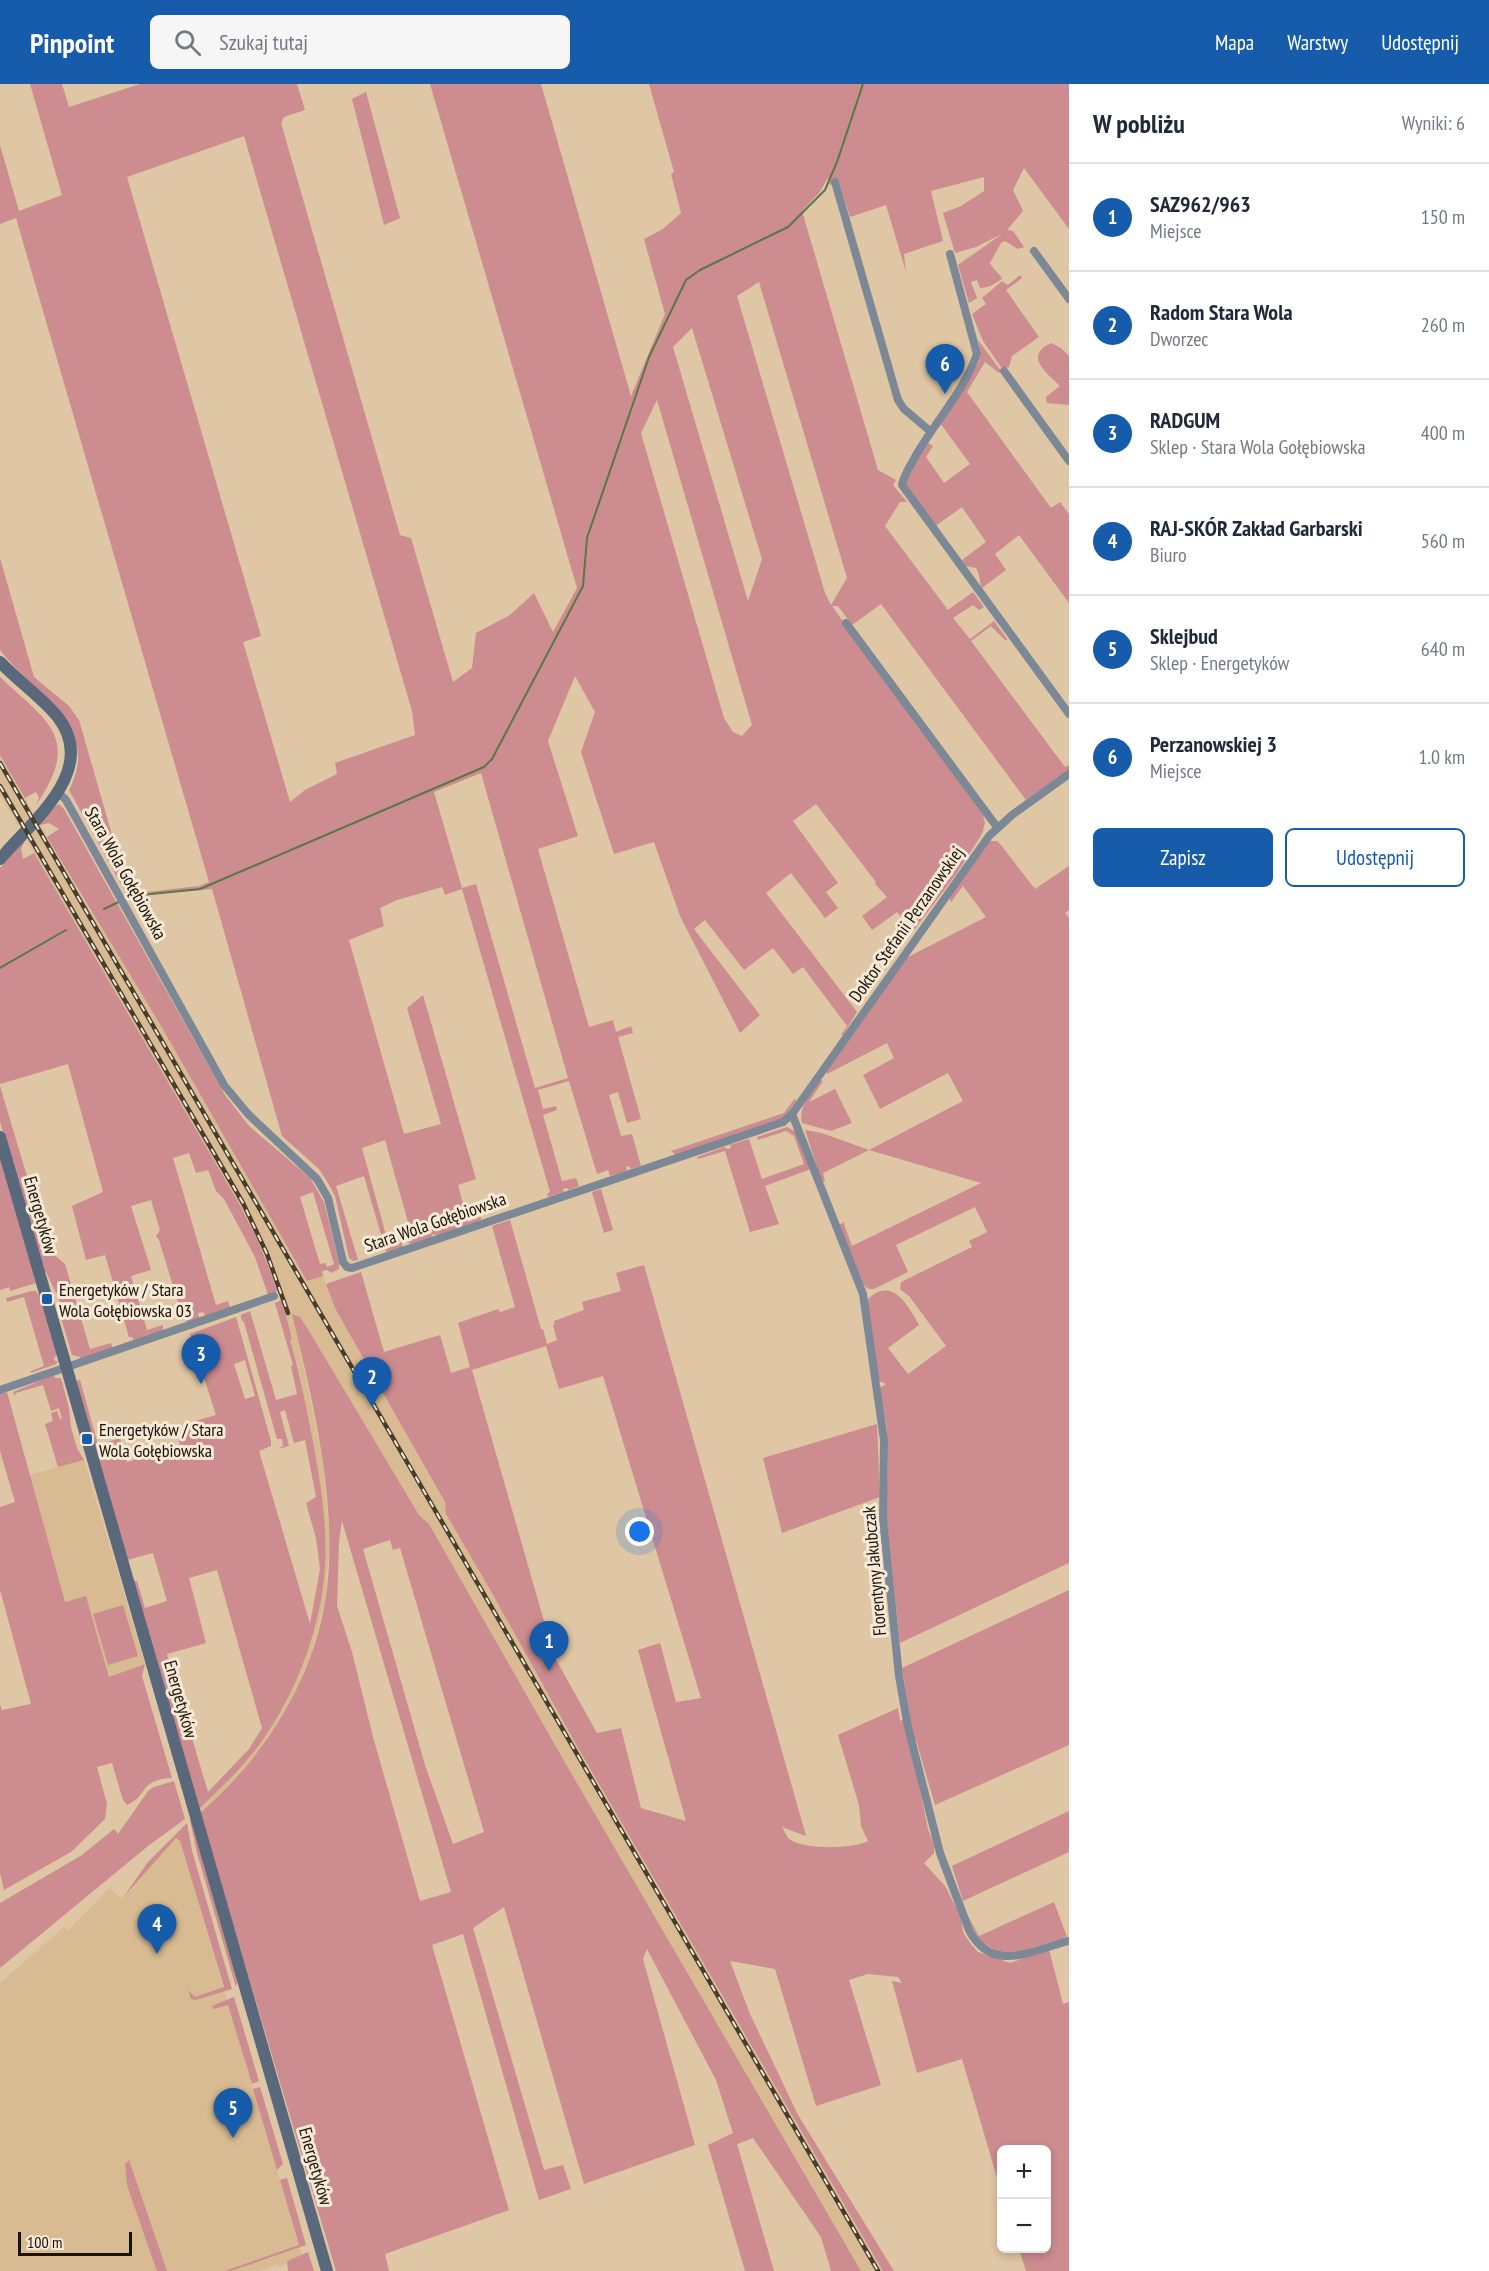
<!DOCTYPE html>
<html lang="pl">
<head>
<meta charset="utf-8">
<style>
  body { margin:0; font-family:"PT Sans Narrow",sans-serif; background:#f6f6f7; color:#1f2937 }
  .controls { position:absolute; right:18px; bottom:18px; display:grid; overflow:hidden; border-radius:9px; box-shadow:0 3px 9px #0003 }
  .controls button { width:54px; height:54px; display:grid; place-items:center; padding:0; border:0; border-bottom:2px solid #e0e1e3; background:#fff; color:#1f2937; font:30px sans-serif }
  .scale { position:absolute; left:18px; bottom:15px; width:114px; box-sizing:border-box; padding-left:6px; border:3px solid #1a1206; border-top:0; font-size:16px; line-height:21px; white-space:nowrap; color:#1a1206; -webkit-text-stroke:4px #f6e9d7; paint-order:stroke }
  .you { position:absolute; left:640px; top:1448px; width:21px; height:21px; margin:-15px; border:4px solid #fff; border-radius:50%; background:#1a73e8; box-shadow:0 0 0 9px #1a73e833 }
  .badge { display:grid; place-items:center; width:39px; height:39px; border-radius:50%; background:#175bab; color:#fff; font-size:20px; font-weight:700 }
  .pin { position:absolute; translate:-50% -50px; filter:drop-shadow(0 2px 3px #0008) }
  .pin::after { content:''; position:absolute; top:32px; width:21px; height:18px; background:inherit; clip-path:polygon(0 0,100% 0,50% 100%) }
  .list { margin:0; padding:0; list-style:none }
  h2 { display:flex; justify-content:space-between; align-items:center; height:78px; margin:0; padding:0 24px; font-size:26px }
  h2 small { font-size:20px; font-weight:400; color:#747a83 }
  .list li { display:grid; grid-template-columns:39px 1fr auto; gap:18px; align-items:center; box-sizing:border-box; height:108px; padding:0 24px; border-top:2px solid #e0e1e3 }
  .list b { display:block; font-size:22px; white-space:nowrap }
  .list p { margin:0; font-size:20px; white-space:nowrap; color:#747a83 }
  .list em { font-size:20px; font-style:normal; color:#747a83 }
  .actions { display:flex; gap:12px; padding:18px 24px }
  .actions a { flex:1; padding:14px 0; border:2px solid #175bab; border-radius:9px; text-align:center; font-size:21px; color:#175bab }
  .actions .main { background:#175bab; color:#fff }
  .icon { flex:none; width:33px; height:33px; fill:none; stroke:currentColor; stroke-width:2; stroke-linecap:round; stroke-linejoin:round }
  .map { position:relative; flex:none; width:1069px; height:2187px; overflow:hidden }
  header { display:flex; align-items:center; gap:36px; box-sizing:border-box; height:84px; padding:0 30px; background:#175bab; color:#fff }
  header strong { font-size:28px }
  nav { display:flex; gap:33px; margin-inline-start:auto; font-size:21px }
  .search { width:420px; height:54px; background:#f6f6f7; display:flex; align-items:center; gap:15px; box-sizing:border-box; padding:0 21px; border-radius:9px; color:#747a83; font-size:22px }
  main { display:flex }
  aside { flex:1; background:#fff }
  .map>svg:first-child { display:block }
  .built { fill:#d8bb92 }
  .green { fill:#cc8c90; fill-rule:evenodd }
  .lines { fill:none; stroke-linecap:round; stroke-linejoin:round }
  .stream { stroke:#5a7843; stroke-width:2 }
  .street { stroke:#7d8896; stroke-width:8 }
  .secondary { stroke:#59687b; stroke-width:12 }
  .rail-casing { stroke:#483c2b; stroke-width:4.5 }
  .rail { stroke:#f6e9d7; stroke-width:2; stroke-dasharray:7; stroke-linecap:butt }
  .poi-dot { fill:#175bab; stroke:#f6e9d7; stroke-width:2 }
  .labels { text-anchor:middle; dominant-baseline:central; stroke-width:6; stroke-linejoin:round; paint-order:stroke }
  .street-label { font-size:18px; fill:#1a1206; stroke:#f6e9d7 }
  .poi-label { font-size:18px; fill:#1a1206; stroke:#f6e9d7; text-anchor:start }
</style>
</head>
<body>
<header>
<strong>Pinpoint</strong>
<div class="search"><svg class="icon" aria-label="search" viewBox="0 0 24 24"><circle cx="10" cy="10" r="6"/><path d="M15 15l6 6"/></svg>Szukaj tutaj</div>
<nav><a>Mapa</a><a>Warstwy</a><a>Udostępnij</a></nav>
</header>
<main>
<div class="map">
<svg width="1069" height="2187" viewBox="0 0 1069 2187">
  <rect width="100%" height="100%" fill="#dfc6a4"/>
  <g class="built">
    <path d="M0 671 67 787 161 942 307 1197 323 1192 336 1226 445 1418 446 1430 492 1509 577 1662 883 2187H861L567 1682 429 1440 419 1431 309 1247 300 1233 293 1230 322 1375 330 1454 325 1517 311 1570 295 1609 274 1648 224 1709 200 1729 199 1725 248 1675 283 1624 309 1561 318 1531 324 1495V1432L300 1289 290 1255 292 1254 281 1214 250 1138 0 711Z"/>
    <path d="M84 1376 145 1580 109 1594 86 1512 65 1518 29 1391Z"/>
    <path d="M176 1754 180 1757 302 2171 287 2177 286 2180 279 2183 276 2181 260 2187H0V1899L64 1843 68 1847 109 1804 123 1815Z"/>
  </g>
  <g class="green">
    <path d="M30 0H62L69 23 140 0H297L305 26 284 33 281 39 400 451 411 454 453 598 472 584 476 549 510 531 534 509 553 548 577 504 430 0H541L631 312 665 230 644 155 663 145 681 129 671 90 674 88 649 0H1069V145L1024 84 1013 106 1023 127 1007 146 1013 147 1024 163 1018 165 1005 157 1001 159 990 179C993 186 1000 189 1002 195 994 200 989 204 980 204L977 196 971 198 977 214 969 219 958 181 1002 150 976 163 955 169 943 129 961 122 984 107V93L931 107 943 157 904 170 906 188 886 121 850 133 839 98 830 101 828 94 819 109 802 127 878 386 896 396 893 401 907 418H900L885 442 948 526 973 508 984 523 979 526 973 521 953 534 970 555 994 537 1007 555 1006 557 991 542 971 557 1065 683 1069 681V686L1026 716 881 520 852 541 838 522H832L983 731 985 739 982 750 957 789 914 846 897 828 872 846 862 832 887 813 875 800 876 798 816 720 793 737 838 799 826 808 838 824 825 834 791 789 766 809 857 928 843 951H841L847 942 803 883 793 890 773 864 744 886 705 836 694 845 760 931 740 949 680 832 654 758 614 770 581 668 595 628 575 592 548 657 578 752 538 765 589 943 613 936 616 948 631 942 633 949 618 953 641 1035 627 1039 618 1008 609 1011 621 1052 632 1050 641 1082 631 1085 628 1082 626 1083 627 1087 610 1092 608 1086 597 1090 569 997 538 1006 543 1025 556 1022 557 1026 543 1031 562 1097 576 1094 579 1102 569 1106 567 1104 563 1105 564 1108 548 1113 547 1110 550 1108 462 805 445 811 442 803 397 816 380 824 384 842 349 856 404 1050 441 1040 407 924 423 911 476 1095 458 1101 468 1138 481 1133V1136L437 1152 435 1150 432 1151 431 1154 410 1160 408 1158 413 1156 385 1056 362 1064 389 1162 401 1158 403 1163 390 1169 389 1167 386 1168 364 1092 336 1102 358 1176 353 1177 349 1174 335 1112 328 1099 319 1085 282 1052 212 805 128 813 69 706C103 641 33 610 0 566V474L34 593 69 622 79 636 129 810 199 802 209 798 16 134 0 140V61L19 127 62 111ZM244 52 412 627 415 651 335 679 337 690 305 706 290 718 243 558 261 552 127 93ZM759 198 847 494 831 521 825 509 737 212ZM692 244 762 475 748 517 673 263ZM657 316 752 641 742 652 733 648 724 634 641 349ZM481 689 568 994 535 1004 476 800 462 804 434 708Z"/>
    <path d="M366 8 400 134 384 141 352 15Z"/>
    <path d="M1020 191 1022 194 1006 206 1039 253 1012 272 1009 283 1003 286 983 257 972 230 986 220 982 214 1002 197 1008 201Z"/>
    <path d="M978 256 1001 287 999 289 985 278 967 308 1051 424 1060 418 1069 430V519L1019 451 995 470 1006 486 982 504C979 497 980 491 976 484L966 482 962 476 986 458 962 423 934 443 906 403V396L927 358 933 362 926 373 944 399 970 380 940 339 979 278 981 271Z"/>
    <path d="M1051 259 1061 264 1069 272V321L1047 319 1046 313 1060 302C1047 289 1023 272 1051 259Z"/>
    <path d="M0 593C48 638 82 654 36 721L39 714 36 708 25 714 0 671Z"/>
    <path d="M59 720 64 725 225 1011 249 1042 310 1094 324 1118 339 1179V1185L331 1189 327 1186 322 1187 323 1192 307 1197 161 942 47 753 59 745 49 739 40 741 39 739 55 722ZM313 1108 334 1180 327 1183 325 1179 320 1180 300 1113Z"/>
    <path d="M26 755 21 765 23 775 34 769 240 1121 258 1157 278 1207 268 1211 255 1173 224 1115 216 1107 208 1086 196 1089 189 1069 173 1074 216 1221 228 1217 230 1224 206 1233 203 1228 198 1229 199 1234 187 1239 186 1234H183L159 1156 156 1152 160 1146 151 1116 131 1122 151 1186 131 1192 147 1246 163 1241V1247L134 1257 132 1253H129L105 1171 86 1176 72 1122 103 1108 68 980 0 1000V784Z"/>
    <path d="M990 757H997L1001 761 1035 805 1069 782V826L1065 829 1069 834V1479L900 1559 886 1430 888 1378 887 1345 880 1304 886 1300 879 1297 867 1216C892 1191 908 1221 919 1241L888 1264 908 1290 946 1262 909 1212 900 1205 901 1198 972 1163 969 1157 987 1148 975 1123 896 1161 908 1188 874 1205H869L860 1198 838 1141 845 1138 844 1140 852 1162 981 1099 869 1066 823 1089 825 1097 822 1098 805 1046 822 1049 869 1066 963 1017 948 989 880 1025 863 991 894 974 887 959 827 990 826 987 906 874 986 833 963 802 951 818 949 813Z"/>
    <path d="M820 996 823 997 809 1018 835 1005 852 1039 831 1047 802 1039C798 1022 811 1010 820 996Z"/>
    <path d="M0 1002 49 1166 65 1180 90 1265 111 1259 113 1265 80 1275V1273L72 1271 62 1237 58 1208 56 1209 46 1188H43L0 1038Z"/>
    <path d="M795 1014 796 1017 787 1030 780 1036 676 1071 671 1067 784 1029Z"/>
    <path d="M787 1043 796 1048 811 1085 765 1102 779 1140 750 1148 725 1067 698 1075 697 1073 724 1063 727 1065 731 1064 730 1061 749 1055 762 1095 804 1080 794 1052 786 1047 758 1056 757 1053Z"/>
    <path d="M0 1073 36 1199 10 1207 9 1203 0 1206Z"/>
    <path d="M601 1105 613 1146 604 1149 592 1108Z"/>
    <path d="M510 1136 541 1245H543L547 1260 557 1256 553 1241 555 1240 554 1237 584 1226 582 1218 621 1207 616 1189 644 1181 806 1752 782 1743C784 1746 786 1752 789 1755 803 1766 853 1765 868 1757L861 1742 859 1721 838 1651 898 1624 900 1637 910 1632 902 1584 1069 1506V1661L935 1721 916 1656 910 1658 928 1745 934 1761V1769L924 1779 945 1802 961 1833 963 1848 970 1859 978 1868 1010 1879 1049 1865 1063 1920 1069 1918V2187H1026L1019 2165 1046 2164V2066H1002L1001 2107 962 1975 917 1989 892 1897 902 1899 898 1893 868 1890 849 1896 881 2001 816 2022 775 1885 730 1877 750 1930 798 2031 894 2187H883L577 1662 492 1509 446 1430 445 1418 336 1226 326 1200 361 1188 384 1268 440 1251 451 1289 470 1283 458 1239 498 1225 500 1228 515 1223 492 1142ZM546 1262 559 1305 603 1292 701 1614 676 1618 660 1559 638 1566 686 1737 641 1724 621 1644 597 1649 554 1572 472 1286Z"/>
    <path d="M32 1207H36L43 1217 58 1270 54 1274 55 1277H58L56 1280 31 1289V1287L44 1282 24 1213 7 1218 6 1214Z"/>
    <path d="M282 1216 292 1255 290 1256C300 1289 306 1323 313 1358 321 1402 329 1448 324 1494 318 1556 288 1629 247 1676 232 1694 215 1709 199 1725L133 1497H137L145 1524 167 1517 153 1469 127 1476 76 1297 80 1296 98 1361 120 1354 127 1378 180 1362 177 1348 197 1342 195 1337 216 1331 190 1250 236 1233 271 1357V1362L259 1367 310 1540 320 1485 316 1454 306 1419 316 1413 305 1356 294 1359 285 1326 280 1328 289 1362 278 1365 283 1362 282 1355H277L244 1238 241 1235V1231L250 1227 276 1316 297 1310 291 1282 293 1281 275 1219ZM245 1276 255 1312 245 1315 234 1280ZM217 1486 262 1644 249 1665 208 1708 167 1570 206 1559 189 1494Z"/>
    <path d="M292 1230 300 1233 309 1247 419 1431 429 1440 567 1682 861 2187H831L821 2153 753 2054 737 2060 774 2187H745L708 2061 733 2049 716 1996 647 1865 643 1875 695 2061 584 2100 504 1823 473 1844 544 2086 563 2081 571 2105 539 2116 463 1850 432 1861 509 2126 385 2170 389 2187H336L200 1729C272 1667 325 1578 329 1481 333 1399 311 1309 292 1230ZM342 1437 451 1808 420 1817 373 1653 352 1568 337 1522 339 1457ZM390 1456 393 1466 400 1464 484 1748 453 1760 425 1681 363 1465Z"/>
    <path d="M54 1291 55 1294H61L69 1324 71 1343 77 1364 84 1376 58 1383 45 1340 53 1337 51 1329 57 1327 60 1335H62L59 1324 51 1327 43 1301 16 1309 15 1312 13 1308Z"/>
    <path d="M7 1308 65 1518 86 1512 109 1593 145 1580 142 1592 172 1694C137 1696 150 1711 127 1721L123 1716 112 1679 97 1683 107 1720 105 1735 71 1768 4 1806 0 1789V1621L2 1626 31 1620 0 1506V1423L15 1418 0 1367V1310Z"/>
    <path d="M877 1340 880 1413 782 1449 763 1374Z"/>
    <path d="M123 1521 138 1572 108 1581 93 1530Z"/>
    <path d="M174 1697 185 1735 148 1762 0 1884V1819L82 1771 114 1745 118 1750 148 1707 154 1703Z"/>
    <path d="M1069 1727V1768L963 1817 952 1782Z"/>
    <path d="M192 1735 238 1895 236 1903 197 1769 190 1736Z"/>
    <path d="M187 1739 192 1767 232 1905 195 1916 191 1915 188 1906 195 1913 224 1903 180 1757 176 1754 122 1815 148 1778Z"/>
    <path d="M1054 1818 1067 1853 1009 1871 998 1868 981 1857 969 1838V1834L979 1852Z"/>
    <path d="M234 1913 259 1997 252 2000 228 1921 214 1925 212 1922Z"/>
    <path d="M260 2003 283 2080 277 2086 253 2005Z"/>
    <path d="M129 2076 167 2187H157L155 2182 127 2101 125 2080Z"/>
    <path d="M287 2094 306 2161 231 2187H225L299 2161 280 2096Z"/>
    <path d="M308 2168 314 2187H288L287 2177Z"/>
  </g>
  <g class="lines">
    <g class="stream">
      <path d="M104 825 131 812 200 805 484 683 492 675 583 502 587 454 649 273 686 196 700 186 788 143 825 106 837 78 863 0"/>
      <path d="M0 884 66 846"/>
    </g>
    <g class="street">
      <path d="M835 98 898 316 904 325 930 347"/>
      <path d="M1034 167 1069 215"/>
      <path d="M950 170 977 270C964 307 935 338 916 371 911 381 904 390 902 401L1069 630"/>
      <path d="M1004 287 1069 377"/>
      <path d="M846 539 997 743"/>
      <path d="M59 709 66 716 224 1001 248 1030 317 1095 328 1114 343 1178 347 1183 352 1184 783 1038 792 1030 989 752 1012 731 1069 690"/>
      <path d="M792 1030 863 1210 884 1356 883 1435 899 1592 908 1643 940 1769 969 1846C993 1891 1031 1866 1069 1857"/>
      <path d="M0 1306 274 1212"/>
    </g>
    <g class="secondary">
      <path d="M0 578C18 597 40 612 57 632 100 686 33 736 0 775"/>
      <path d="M0 1053 327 2187"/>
    </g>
    <defs>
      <g id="rail">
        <path d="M0 679 878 2187"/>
        <path d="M0 702 243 1119 267 1170 288 1229"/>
      </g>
    </defs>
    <use href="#rail" class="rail-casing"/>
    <use href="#rail" class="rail"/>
  </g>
  <g class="poi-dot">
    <rect x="41" y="1209" width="12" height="12" rx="3"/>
    <rect x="81" y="1349" width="12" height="12" rx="3"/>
  </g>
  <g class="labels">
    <g class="street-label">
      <text transform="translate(126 789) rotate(61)">Stara Wola Gołębiowska</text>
      <text transform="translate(906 840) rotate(-55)">Doktor Stefanii Perzanowskiej</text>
      <text transform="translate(41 1131) rotate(74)">Energetyków</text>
      <text transform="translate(435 1138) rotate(-19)">Stara Wola Gołębiowska</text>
      <text transform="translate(874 1487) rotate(-95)">Florentyny Jakubczak</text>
      <text transform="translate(181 1615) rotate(74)">Energetyków</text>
      <text transform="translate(316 2082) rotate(74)">Energetyków</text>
    </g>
    <g class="poi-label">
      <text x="59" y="1205">Energetyków / Stara<tspan x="59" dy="21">Wola Gołębiowska 03</tspan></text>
      <text x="99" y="1345">Energetyków / Stara<tspan x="99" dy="21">Wola Gołębiowska</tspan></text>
    </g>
  </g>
</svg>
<div class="controls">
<button>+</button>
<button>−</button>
</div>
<div class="scale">100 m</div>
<div class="you"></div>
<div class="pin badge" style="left:549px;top:1587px">1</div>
<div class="pin badge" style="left:372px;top:1323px">2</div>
<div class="pin badge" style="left:201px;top:1300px">3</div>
<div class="pin badge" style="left:157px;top:1870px">4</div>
<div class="pin badge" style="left:233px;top:2054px">5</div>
<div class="pin badge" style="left:945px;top:310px">6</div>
</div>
<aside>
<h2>W pobliżu<small>Wyniki: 6</small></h2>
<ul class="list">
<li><span class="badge">1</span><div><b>SAZ962/963</b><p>Miejsce</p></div><em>150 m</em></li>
<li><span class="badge">2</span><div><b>Radom Stara Wola</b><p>Dworzec</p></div><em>260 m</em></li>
<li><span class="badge">3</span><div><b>RADGUM</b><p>Sklep · Stara Wola Gołębiowska</p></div><em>400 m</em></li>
<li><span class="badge">4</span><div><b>RAJ-SKÓR Zakład Garbarski</b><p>Biuro</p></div><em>560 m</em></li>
<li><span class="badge">5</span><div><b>Sklejbud</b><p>Sklep · Energetyków</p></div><em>640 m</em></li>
<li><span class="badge">6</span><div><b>Perzanowskiej 3</b><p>Miejsce</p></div><em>1.0 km</em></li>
</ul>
<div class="actions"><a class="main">Zapisz</a><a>Udostępnij</a></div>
</aside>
</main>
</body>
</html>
